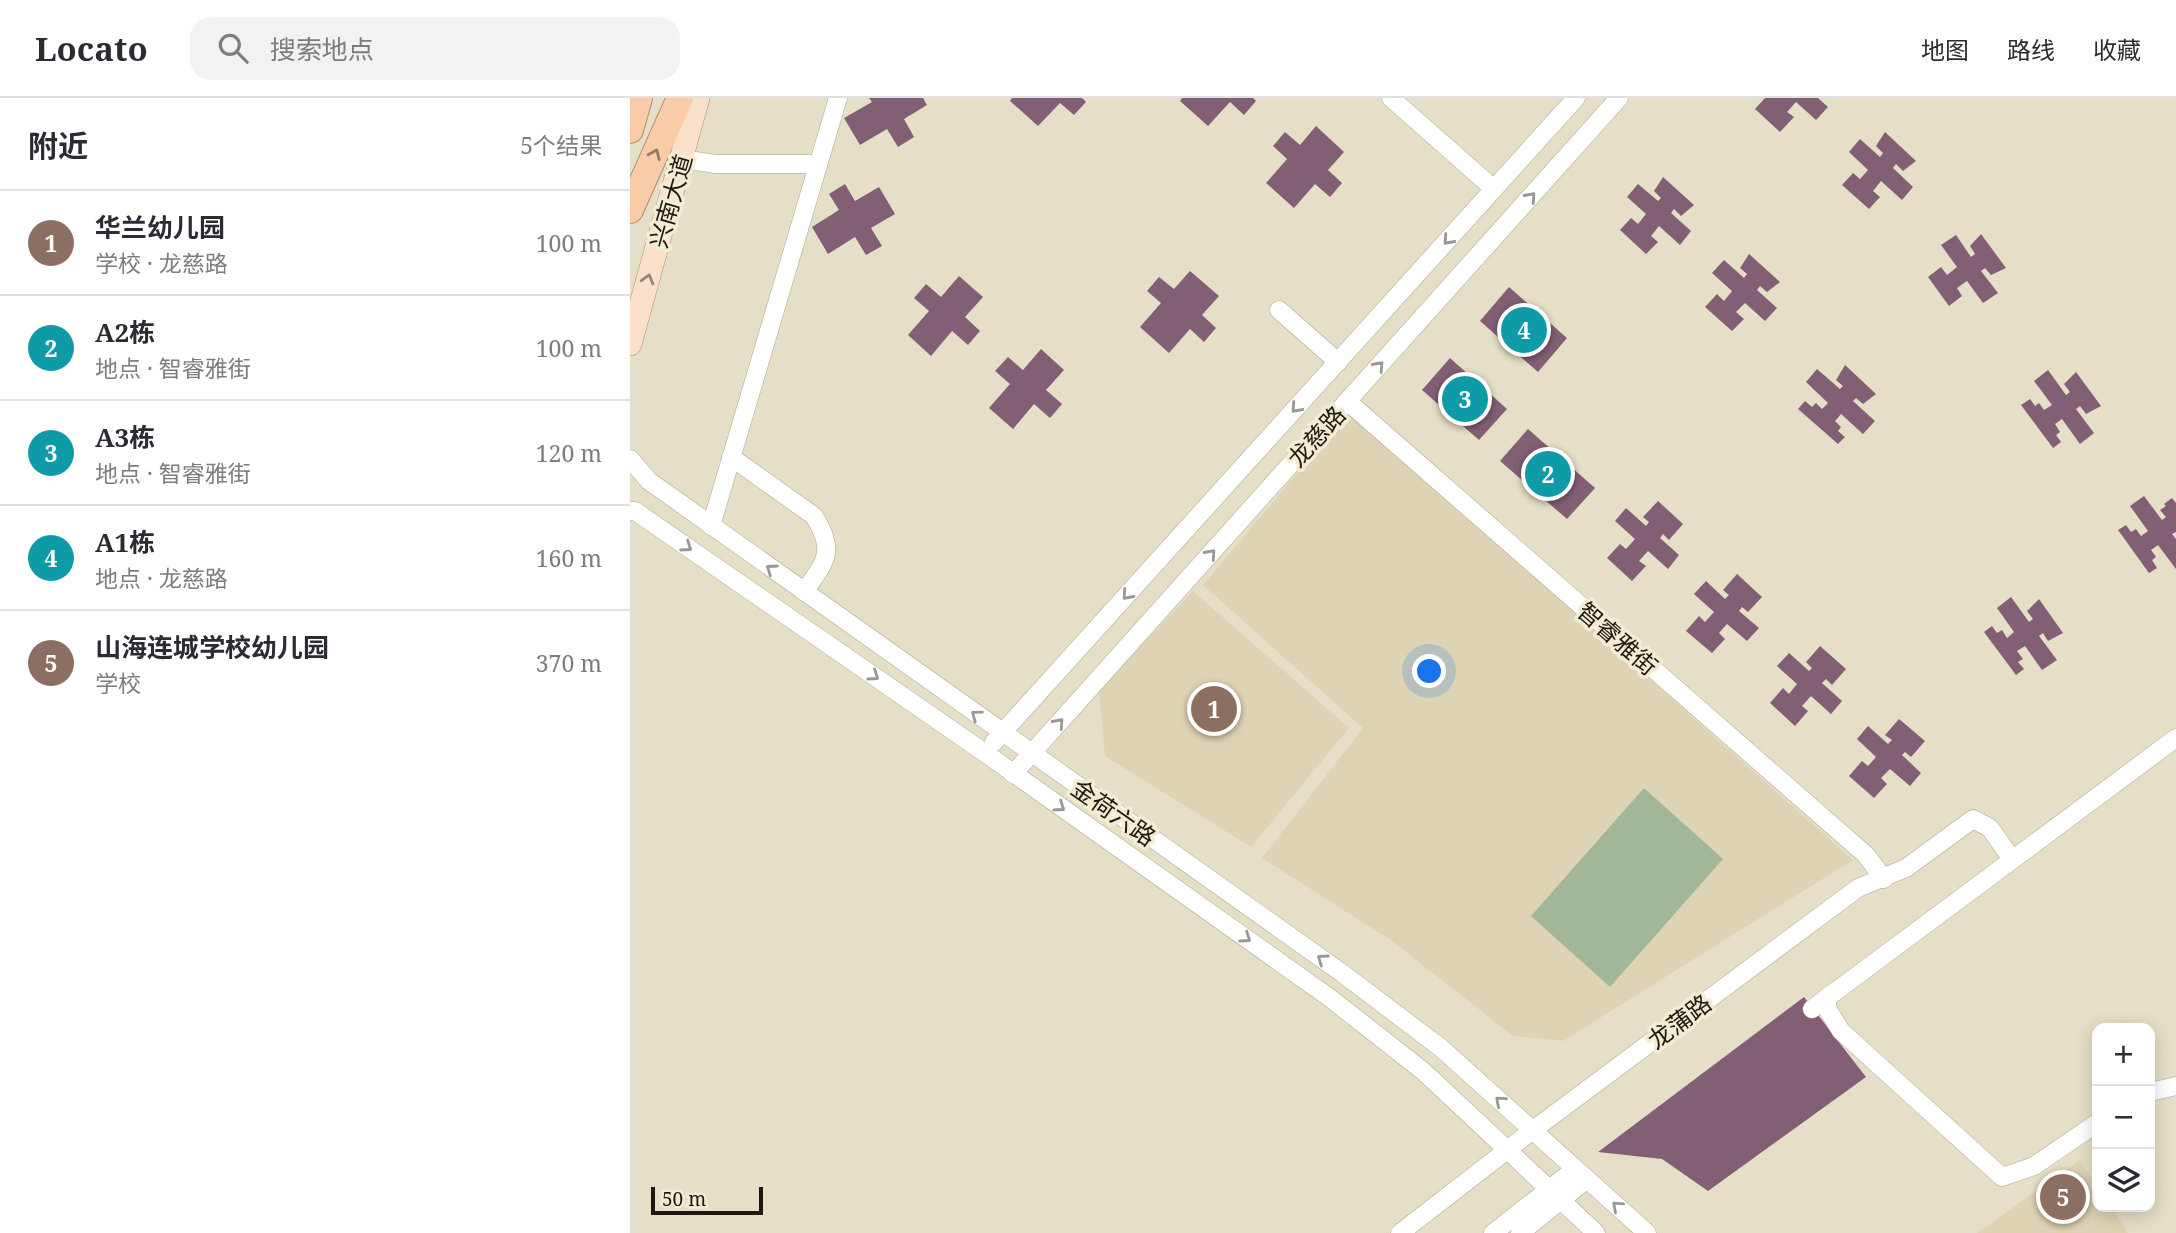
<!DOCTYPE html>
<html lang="zh">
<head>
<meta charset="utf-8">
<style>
  body { margin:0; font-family:"Noto Serif","Noto Sans SC",serif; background:#f2f2f3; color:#2b2b33 }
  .controls { position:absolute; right:21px; bottom:21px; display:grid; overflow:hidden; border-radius:14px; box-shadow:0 4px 18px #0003 }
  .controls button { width:63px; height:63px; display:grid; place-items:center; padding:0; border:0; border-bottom:2px solid #e1e1e2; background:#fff; color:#2b2b33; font:35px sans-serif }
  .scale { position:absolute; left:21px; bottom:18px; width:112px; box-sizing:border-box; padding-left:7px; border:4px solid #1c1911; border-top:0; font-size:19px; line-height:24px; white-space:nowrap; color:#1c1911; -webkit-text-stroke:5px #f3ecd4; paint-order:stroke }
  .you { position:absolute; left:800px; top:574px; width:24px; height:24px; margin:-18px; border:5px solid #fff; border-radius:50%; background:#1a73e8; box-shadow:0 0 0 10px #1a73e833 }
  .badge { display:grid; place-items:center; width:46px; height:46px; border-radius:50%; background:#d93025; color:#fff; font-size:23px; font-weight:700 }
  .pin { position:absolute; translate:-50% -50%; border:4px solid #fff; box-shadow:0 2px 7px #0006 }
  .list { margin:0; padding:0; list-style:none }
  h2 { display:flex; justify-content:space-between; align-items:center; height:91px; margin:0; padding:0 28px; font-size:30px }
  h2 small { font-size:23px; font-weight:400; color:#7c7c81 }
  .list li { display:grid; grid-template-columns:46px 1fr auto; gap:21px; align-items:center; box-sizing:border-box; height:105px; padding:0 28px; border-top:2px solid #e1e1e2 }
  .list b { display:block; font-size:26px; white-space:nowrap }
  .list p { margin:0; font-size:23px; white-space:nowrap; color:#7c7c81 }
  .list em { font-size:23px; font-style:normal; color:#7c7c81 }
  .icon { flex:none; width:38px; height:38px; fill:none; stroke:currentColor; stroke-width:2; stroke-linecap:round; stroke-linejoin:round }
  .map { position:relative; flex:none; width:1546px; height:1135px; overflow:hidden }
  header { display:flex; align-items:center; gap:42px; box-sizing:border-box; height:98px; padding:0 35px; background:#fff; border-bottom:2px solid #e1e1e2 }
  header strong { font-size:33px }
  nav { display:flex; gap:38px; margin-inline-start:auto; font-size:24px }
  .search { width:490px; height:63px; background:#f2f2f3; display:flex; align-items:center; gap:18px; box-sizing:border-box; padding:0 24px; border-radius:21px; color:#7c7c81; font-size:26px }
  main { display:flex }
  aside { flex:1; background:#fff }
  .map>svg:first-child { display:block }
  .built { fill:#ded4b5 }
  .green { fill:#a1b798 }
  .building { fill:#825f75 }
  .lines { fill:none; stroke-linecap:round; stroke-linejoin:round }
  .minor-casing { stroke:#aca58f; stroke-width:19 }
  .major-casing { stroke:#ac8d72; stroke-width:24 }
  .highway-casing { stroke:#ac8d72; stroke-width:28 }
  .minor { stroke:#fff; stroke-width:18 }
  .major { stroke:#fbe0ca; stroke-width:23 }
  .highway { stroke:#f9cba6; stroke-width:26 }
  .oneway { stroke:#967b63 }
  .oneway2 { stroke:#999894 }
  .oneway3 { stroke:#978677 }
  .labels { text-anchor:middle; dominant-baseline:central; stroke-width:7; stroke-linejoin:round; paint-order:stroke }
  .street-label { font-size:24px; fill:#1c1911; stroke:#f3ecd4 }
</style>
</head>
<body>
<header>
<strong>Locato</strong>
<div class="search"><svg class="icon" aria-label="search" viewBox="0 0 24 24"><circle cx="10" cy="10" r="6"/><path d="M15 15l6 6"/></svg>搜索地点</div>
<nav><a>地图</a><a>路线</a><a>收藏</a></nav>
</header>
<main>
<aside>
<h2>附近<small>5个结果</small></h2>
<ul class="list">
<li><span class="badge" style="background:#8d6e63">1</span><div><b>华兰幼儿园</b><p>学校 · 龙慈路</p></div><em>100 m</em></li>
<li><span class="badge" style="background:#0f9aa8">2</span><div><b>A2栋</b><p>地点 · 智睿雅街</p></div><em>100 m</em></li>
<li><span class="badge" style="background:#0f9aa8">3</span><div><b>A3栋</b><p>地点 · 智睿雅街</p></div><em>120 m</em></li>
<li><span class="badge" style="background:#0f9aa8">4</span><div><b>A1栋</b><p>地点 · 龙慈路</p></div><em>160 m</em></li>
<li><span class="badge" style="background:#8d6e63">5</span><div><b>山海连城学校幼儿园</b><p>学校</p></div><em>370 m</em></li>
</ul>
</aside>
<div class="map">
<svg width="1546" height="1135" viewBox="0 0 1546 1135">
  <rect width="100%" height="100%" fill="#e6dfc7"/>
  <g class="built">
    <path d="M719 314 1223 762 933 943 883 938 762 843 632 760 733 630 573 487Z"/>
    <path d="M563 493 719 630 621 749 475 658 469 592Z"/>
    <path d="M1450 1062 1467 1089V1109H1481L1498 1135H1347Z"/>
  </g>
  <path class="green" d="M1014 690 1093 761 980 889 901 818Z"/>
  <g class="building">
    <path d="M239 0H293L297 7 274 21 284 39 268 49 257 31 230 47 214 20 242 4Z"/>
    <path d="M382 0H452L456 4 444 17 430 5 408 28 380 3Z"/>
    <path d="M552 0H623L626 3 614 17 600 4 578 28 550 3Z"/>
    <path d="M1135 0H1188L1198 9 1186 22 1166 4 1157 14 1164 19 1150 34 1125 11Z"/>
    <path d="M686 28 714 54 698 72 712 85 700 99 685 86 664 110 636 85 657 61 643 48 655 34 670 47Z"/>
    <path d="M1255 34 1286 63 1273 73 1266 66 1263 70 1283 89 1272 102 1251 83 1243 93 1250 99 1239 111 1212 87 1223 75 1230 81 1238 72 1219 54 1230 41 1250 59 1253 55 1246 48Z"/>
    <path d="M1033 79 1064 107 1051 118 1044 111 1041 115 1061 133 1050 147 1029 128 1021 138 1028 144 1016 156 990 132 1001 120 1008 126 1016 116 997 99 1008 86 1028 103 1031 100 1024 93Z"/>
    <path d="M215 86 225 103 249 89 265 116 241 130 252 148 236 157 225 139 198 156 182 129 209 112 199 96Z"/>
    <path d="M1351 136 1376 170 1361 177 1355 170 1351 173 1368 195 1353 205 1337 183 1327 190 1332 198 1319 208 1298 179 1311 169 1317 177 1327 169 1311 147 1326 137 1341 159 1345 156 1340 148Z"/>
    <path d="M1119 156 1150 184 1137 194 1130 188 1127 192 1147 210 1135 223 1115 205 1106 214 1114 221 1102 233 1075 209 1087 196 1094 203 1102 193 1082 175 1094 162 1114 180 1117 176 1110 170Z"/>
    <path d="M560 173 589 198 572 217 586 230 574 244 560 231 539 255 510 229 531 205 517 193 529 179 544 191Z"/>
    <path d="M329 178 353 199 335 219 350 233 338 247 322 233 301 258 278 237 299 213 284 200 296 186 311 199Z"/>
    <path d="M879 189 937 240 908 274 850 223Z"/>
    <path d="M411 251 434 272 416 292 432 306 420 320 404 306 383 331 359 310 380 286 365 273 378 259 393 272Z"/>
    <path d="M820 260 877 311 849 342 792 292Z"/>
    <path d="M1215 267 1246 296 1233 306 1226 300 1223 303 1245 323 1233 336 1211 316 1205 323 1211 329 1208 333 1215 339 1208 346 1168 311 1175 303 1182 309 1186 305 1192 311 1198 305 1176 284 1187 271 1210 291 1213 288 1206 282Z"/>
    <path d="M1418 272 1436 297 1440 294 1434 286 1446 274 1471 308 1456 316 1450 308 1446 311 1464 335 1450 346 1432 321 1425 326 1430 334 1426 337 1431 344 1423 350 1391 307 1400 301 1405 308 1409 305 1414 312 1422 307 1404 283Z"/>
    <path d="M898 331 965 390 937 421 870 363Z"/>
    <path d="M1514 398 1532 422 1536 419 1530 412 1536 408 1534 406 1542 400 1546 405V434L1542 436 1546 441V471L1528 447 1521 452 1526 459 1522 462 1527 470 1519 475 1488 432 1496 427 1501 434 1506 431 1511 438 1518 433 1500 408Z"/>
    <path d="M1028 403 1053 426 1039 442 1033 436 1030 440 1049 457 1038 471 1018 453 1009 463 1016 468 1002 483 977 460 990 446 996 451 1005 441 985 423 996 410 1016 428 1019 424 1013 419Z"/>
    <path d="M1107 476 1132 499 1118 514 1112 509 1109 513 1129 530 1117 543 1097 526 1089 535 1095 541 1082 555 1056 533 1069 518 1075 524 1084 514 1064 496 1076 483 1095 501 1099 497 1093 492Z"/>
    <path d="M1381 499 1399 524 1403 521 1397 513 1409 501 1433 535 1418 543 1413 535 1409 538 1427 562 1412 572 1395 548 1387 553 1393 561 1388 564 1394 571 1386 577 1354 534 1362 528 1367 535 1372 532 1377 540 1384 534 1367 510Z"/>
    <path d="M1190 548 1216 571 1202 587 1196 581 1192 585 1212 603 1201 616 1181 598 1172 608 1178 613 1165 628 1140 605 1153 590 1159 596 1167 586 1147 568 1159 555 1179 573 1182 570 1176 564Z"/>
    <path d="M1269 621 1295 643 1281 659 1275 654 1272 657 1291 675 1280 688 1260 671 1251 680 1257 686 1244 700 1219 678 1232 663 1238 668 1246 659 1227 641 1238 628 1258 646 1262 642 1255 637Z"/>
    <path d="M1174 899 1236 979 1078 1093 1032 1061 968 1054Z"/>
  </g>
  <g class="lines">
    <defs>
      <g id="minor">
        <path d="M761 0 864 91"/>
        <path d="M51 61 86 66H188"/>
        <path d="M649 212 708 264"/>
        <path d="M717 303 1236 757 1254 781"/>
        <path d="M101 359 184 418C206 453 196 463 174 494"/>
        <path d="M0 361 19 383 712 875 811 950 1017 1135"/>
        <path d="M0 413H5L355 655 700 900 793 973 966 1135"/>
        <path d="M81 428 208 0"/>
        <path d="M364 644 946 0"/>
        <path d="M383 676 989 0"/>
        <path d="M1204 894 1196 900 1198 912 1211 933 1372 1079 1404 1068 1467 1025"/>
        <path d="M1182 911 1546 640"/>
        <path d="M1520 994 1546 988"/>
        <path d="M770 1135 903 1032 1228 790 1276 770 1343 721 1360 730 1381 760"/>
        <path d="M863 1135 945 1071"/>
        <path d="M890 1135 957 1081"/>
      </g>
      <path id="major" d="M0 246 68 0"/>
      <g id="highway">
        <path d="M0 32 9 0"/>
        <path d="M0 112 50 0"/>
      </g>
    </defs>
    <use href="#minor" class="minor-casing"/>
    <use href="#major" class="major-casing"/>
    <use href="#highway" class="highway-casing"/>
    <use href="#minor" class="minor"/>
    <use href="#major" class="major"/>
    <use href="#highway" class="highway"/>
  </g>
  <defs><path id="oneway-chevron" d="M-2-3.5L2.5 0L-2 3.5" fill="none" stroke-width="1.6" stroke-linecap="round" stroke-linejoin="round" transform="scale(1.75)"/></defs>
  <use class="oneway" href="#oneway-chevron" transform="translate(25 56) rotate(-66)"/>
  <g class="oneway2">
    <use href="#oneway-chevron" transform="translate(901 99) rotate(-48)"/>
    <use href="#oneway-chevron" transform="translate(818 142) rotate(132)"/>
    <use href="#oneway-chevron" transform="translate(749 268) rotate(-48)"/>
    <use href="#oneway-chevron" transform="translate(666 310) rotate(132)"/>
    <use href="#oneway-chevron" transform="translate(57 449) rotate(35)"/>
    <use href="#oneway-chevron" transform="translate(581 456) rotate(-48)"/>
    <use href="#oneway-chevron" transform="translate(141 471) rotate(-145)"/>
    <use href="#oneway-chevron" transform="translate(497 497) rotate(132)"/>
    <use href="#oneway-chevron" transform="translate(244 578) rotate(35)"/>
    <use href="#oneway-chevron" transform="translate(346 617) rotate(-144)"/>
    <use href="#oneway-chevron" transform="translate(429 625) rotate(-48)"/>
    <use href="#oneway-chevron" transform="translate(430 709) rotate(35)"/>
    <use href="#oneway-chevron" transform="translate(616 840) rotate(35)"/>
    <use href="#oneway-chevron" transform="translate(692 861) rotate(-145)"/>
    <use href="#oneway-chevron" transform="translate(870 1003) rotate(-139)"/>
    <use href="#oneway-chevron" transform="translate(987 1108) rotate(-138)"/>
  </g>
  <use class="oneway3" href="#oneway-chevron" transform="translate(18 181) rotate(-74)"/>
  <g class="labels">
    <g class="street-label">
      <text transform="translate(40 103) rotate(-74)">兴南大道</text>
      <text transform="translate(686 338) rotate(-48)">龙慈路</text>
      <text transform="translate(988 540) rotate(41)">智睿雅街</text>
      <text transform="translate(484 714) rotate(35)">金荷六路</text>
      <text transform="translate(1049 923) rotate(-37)">龙蒲路</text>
    </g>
  </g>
</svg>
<div class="controls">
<button>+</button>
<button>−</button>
<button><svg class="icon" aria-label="layers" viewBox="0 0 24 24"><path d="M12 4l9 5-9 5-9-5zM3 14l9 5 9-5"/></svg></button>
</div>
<div class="scale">50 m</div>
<div class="you"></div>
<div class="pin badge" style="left:584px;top:611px;background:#8d6e63">1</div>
<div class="pin badge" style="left:918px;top:376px;background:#0f9aa8">2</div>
<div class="pin badge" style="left:835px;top:301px;background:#0f9aa8">3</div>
<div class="pin badge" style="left:894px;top:232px;background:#0f9aa8">4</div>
<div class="pin badge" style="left:1433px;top:1099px;background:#8d6e63">5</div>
</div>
</main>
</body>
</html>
